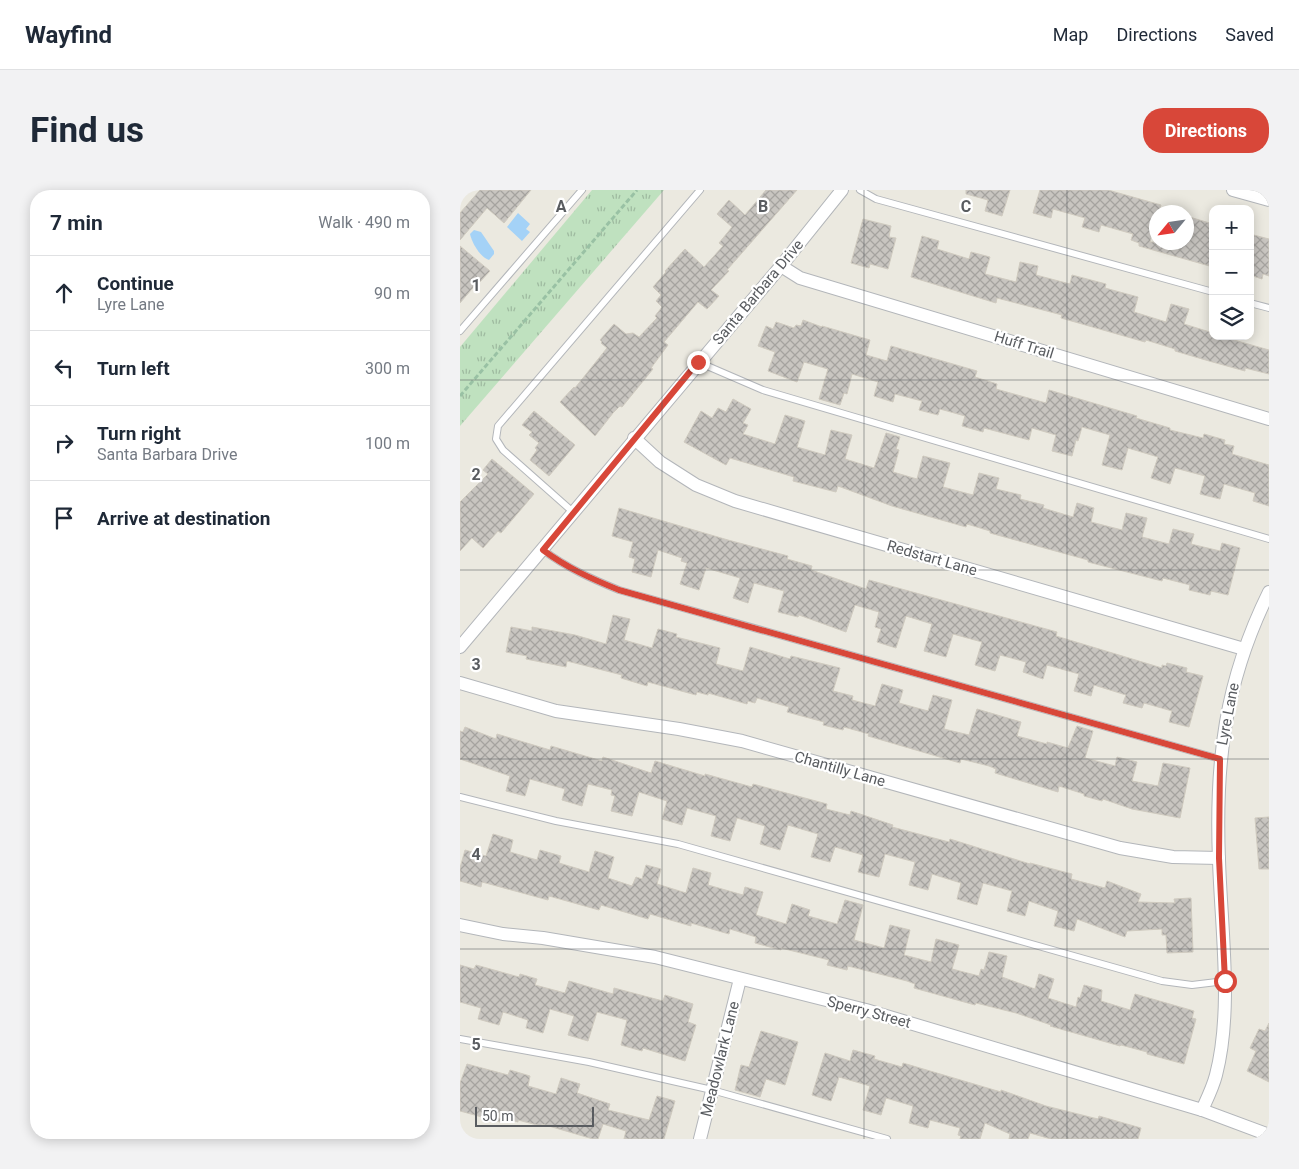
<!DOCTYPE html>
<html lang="en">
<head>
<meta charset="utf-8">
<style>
  body { margin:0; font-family:Roboto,sans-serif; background:#f2f2f3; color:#1f2937 }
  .controls { position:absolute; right:15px; top:15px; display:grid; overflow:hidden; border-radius:10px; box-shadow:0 2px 12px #0003 }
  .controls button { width:45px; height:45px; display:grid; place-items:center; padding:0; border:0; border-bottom:1px solid #e0e1e3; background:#fff; color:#1f2937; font:25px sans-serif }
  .compass { position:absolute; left:689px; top:15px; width:45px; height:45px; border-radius:50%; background:#fff; box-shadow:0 2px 12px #0003; rotate:241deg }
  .scale { position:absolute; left:15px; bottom:12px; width:119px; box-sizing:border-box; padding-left:5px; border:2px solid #595c60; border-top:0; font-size:14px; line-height:18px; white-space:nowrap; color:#595c60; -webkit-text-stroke:4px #fff; paint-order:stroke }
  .stop { position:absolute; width:15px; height:15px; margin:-11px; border:4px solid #d84739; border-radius:50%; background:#fff }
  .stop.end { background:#d84739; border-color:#fff; box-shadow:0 1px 5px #0008 }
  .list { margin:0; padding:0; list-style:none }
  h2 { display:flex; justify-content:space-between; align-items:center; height:65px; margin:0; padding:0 20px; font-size:21px }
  h2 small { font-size:16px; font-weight:400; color:#747a83 }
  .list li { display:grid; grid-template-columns:32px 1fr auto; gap:15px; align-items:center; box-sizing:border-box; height:75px; padding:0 20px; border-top:1px solid #e0e1e3 }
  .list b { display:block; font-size:19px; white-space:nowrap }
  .list p { margin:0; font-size:16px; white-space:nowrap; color:#747a83 }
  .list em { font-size:16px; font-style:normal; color:#747a83 }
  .icon { flex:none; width:28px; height:28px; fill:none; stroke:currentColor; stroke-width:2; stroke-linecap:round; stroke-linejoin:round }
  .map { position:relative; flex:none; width:809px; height:949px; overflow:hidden; border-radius:20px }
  header { display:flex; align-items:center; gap:30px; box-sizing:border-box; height:70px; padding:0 25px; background:#fff; border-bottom:1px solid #e0e1e3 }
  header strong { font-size:24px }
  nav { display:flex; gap:28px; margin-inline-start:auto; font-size:18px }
  .intro { display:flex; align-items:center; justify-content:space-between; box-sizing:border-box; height:120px; padding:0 30px }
  h1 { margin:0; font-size:35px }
  .button { padding:12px 22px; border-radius:20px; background:#d84739; color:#fff; font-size:18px; font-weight:700 }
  main { display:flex; gap:30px; padding:0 30px }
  aside { flex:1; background:#fff; border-radius:20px; box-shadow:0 2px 12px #0003 }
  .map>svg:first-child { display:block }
  .park { fill:url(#park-tufts) }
  .water { fill:#a4d2f7 }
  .building { fill:url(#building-cross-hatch); stroke:#cfcabf }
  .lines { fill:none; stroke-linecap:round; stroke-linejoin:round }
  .lane-casing { stroke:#b3b6ba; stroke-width:8 }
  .street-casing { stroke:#b3b6ba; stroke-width:14 }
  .path { stroke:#99c1a4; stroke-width:3; stroke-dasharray:5 2.5; stroke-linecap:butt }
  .lane { stroke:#fff; stroke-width:6 }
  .street { stroke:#fff; stroke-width:12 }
  .route { stroke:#d84739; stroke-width:6 }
  .grid { fill:none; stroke:#595c60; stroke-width:1; stroke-opacity:0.55 }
  .labels { text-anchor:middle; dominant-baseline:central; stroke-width:4.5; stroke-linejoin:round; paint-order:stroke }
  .street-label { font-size:15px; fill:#595c60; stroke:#fff }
  .grid-label { font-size:16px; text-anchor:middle; font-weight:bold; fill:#595c60; stroke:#fff; stroke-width:4.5; stroke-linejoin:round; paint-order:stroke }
</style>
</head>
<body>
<header>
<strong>Wayfind</strong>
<nav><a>Map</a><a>Directions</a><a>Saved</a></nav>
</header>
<div class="intro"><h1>Find us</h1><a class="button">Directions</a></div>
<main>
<aside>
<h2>7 min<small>Walk · 490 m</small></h2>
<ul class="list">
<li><svg class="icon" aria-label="ahead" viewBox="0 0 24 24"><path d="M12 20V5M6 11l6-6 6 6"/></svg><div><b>Continue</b><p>Lyre Lane</p></div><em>90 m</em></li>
<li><svg class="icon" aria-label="left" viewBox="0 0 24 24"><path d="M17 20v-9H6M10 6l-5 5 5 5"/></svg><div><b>Turn left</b></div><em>300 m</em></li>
<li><svg class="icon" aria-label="right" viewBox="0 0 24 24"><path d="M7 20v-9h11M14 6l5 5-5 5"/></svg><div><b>Turn right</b><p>Santa Barbara Drive</p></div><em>100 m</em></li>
<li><svg class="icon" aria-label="arrive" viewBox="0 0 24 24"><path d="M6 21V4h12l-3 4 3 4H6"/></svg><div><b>Arrive at destination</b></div></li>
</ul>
</aside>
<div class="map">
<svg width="809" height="949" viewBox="0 0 809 949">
  <defs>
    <pattern id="park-tufts" width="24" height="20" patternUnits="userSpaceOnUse" patternTransform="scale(1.25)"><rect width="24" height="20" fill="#bfe1bf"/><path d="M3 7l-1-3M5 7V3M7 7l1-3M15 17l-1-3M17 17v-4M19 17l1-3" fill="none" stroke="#9eba9f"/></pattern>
    <pattern id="building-cross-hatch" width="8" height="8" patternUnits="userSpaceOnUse" patternTransform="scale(1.25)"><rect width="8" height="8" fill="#c8c5c0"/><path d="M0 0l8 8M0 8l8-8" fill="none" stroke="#a5a39f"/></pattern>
  </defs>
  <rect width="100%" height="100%" fill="#ebe9e0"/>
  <path class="park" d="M132 0H204L0 236V157Z"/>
  <g class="water">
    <path d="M58 23 70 34 66 39 70 42 62 51 47 37Z"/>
    <path d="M14 40 21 42 34 61V64L29 70C20 67 12 53 10 44Z"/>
  </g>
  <g class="building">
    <path d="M20 0H71L44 33 27 18 0 50V23Z"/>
    <path d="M306 0H337L267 80 269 81 251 100 259 106 247 119 238 112 204 152 208 155 191 178 193 179 162 217 160 216 153 223 135 246 100 212 114 197 115 198 147 158 141 153 142 152 140 150 154 134 166 144 173 143 179 147 197 128 195 126 202 117 196 111 201 105 193 97 206 82 205 81 225 59 244 77 263 56 259 53 272 37 257 24 269 10 285 25Z"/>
    <path d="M506 0H550L542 26 525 21 528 10 506 4Z"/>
    <path d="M580 0H648L701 15 699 22H696V31L690 52H726V26L753 34V77L679 56V53L671 50 673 44 641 35 639 42 622 37 625 28 593 19 591 28 573 23Z"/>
    <path d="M403 29 431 36 429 47 436 48 428 79 410 74 409 78 391 73Z"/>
    <path d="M790 44 809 49V86L803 84 802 89 790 85Z"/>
    <path d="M462 46 479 51 477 59 509 69 511 62 530 67 525 84 556 92 560 72 578 76 576 85 610 94 612 85 646 94 645 98 678 107 674 122 706 132 711 114 729 119 724 134 753 143V146H775L774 150 809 160V184L785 178V181L749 171 715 161V159L686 150 685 152 601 128 602 125 537 108 536 113 451 87Z"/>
    <path d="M0 56 30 81 18 94 17 93 0 113Z"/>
    <path d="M343 130 362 137V136L410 150 406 165 427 171 431 156 517 181 515 187 537 194 536 199 586 213 589 200 677 226 676 228 710 238V240L743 248 744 244 765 250 764 254 774 256 772 264 809 275V316L793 311 795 303 764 294 760 309 740 304 745 286 715 278 710 294 691 288 698 267 668 258 662 280 642 275 650 245 622 237 618 251 616 250 612 266 592 261 596 245 572 238 569 250 524 238 523 242 502 236 505 226 480 219 478 225 459 220 462 211 435 204 433 212 414 206 418 192 392 184 387 204 384 203 380 215 359 209 368 179 344 172 337 192 308 181 315 162 298 156 306 136 313 139 316 132 334 138 336 135 341 136Z"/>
    <path d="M273 209 291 219 283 233 288 235 283 244 315 254 325 225 345 231 337 257 365 265 371 240 392 245 385 269 414 278 426 243 440 247 436 259 439 260 433 282 457 289 463 266 490 273 483 297 513 305 519 283 539 288 536 299 561 305 560 309 584 315 583 318 613 327 617 313 634 318 631 332 662 340 666 323 687 328 682 347 709 354 713 339 734 344 731 354 760 361 762 353 780 358 768 405 751 401 750 405 729 400 730 395 703 388 702 391 628 372V370L530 343V341L507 334 506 337 432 316 378 296 376 302 333 291 334 287 270 268 266 275 224 252 241 221 252 228 258 218 266 222Z"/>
    <path d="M74 221 115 255 89 286 70 270 77 260 75 258 79 253 69 245 72 242 62 235Z"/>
    <path d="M32 269 74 304 41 343 38 341 23 358 12 348 0 361V312L28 284 23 280Z"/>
    <path d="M159 318 268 350 328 366 327 369 352 376 351 380 406 399 409 390 597 442 596 446 702 478V475L706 476 707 473 727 478 726 482 743 486 729 537 709 532 712 521 684 513 682 518 663 513 666 505 634 495 631 506 614 501 619 484 587 475 583 489 563 482 566 472 540 465 535 481 515 475 522 452 493 444 486 467 464 461 472 434 446 426 436 458 417 452 421 439 415 437 419 422 395 415 386 442 339 425 338 427 318 422 324 401 294 393 288 413 273 408 280 388 246 378 239 400 220 394 227 373 221 371 222 368 198 360 191 387 172 382 175 369 169 367 173 352 152 346Z"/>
    <path d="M153 425 170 429 164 450 192 458 198 439 217 444 216 447 260 458 256 474 283 481 290 457 330 469 331 466 380 478 373 501 393 506 392 510 415 516 422 494 443 500 439 513 468 521 473 505 492 510 484 539 509 545 517 519 561 532 557 546 587 554V552L608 558 617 536 633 541 625 568 655 576 657 567 677 572 672 591 698 596 703 573 730 578 720 628 672 619 643 609 642 611 624 606V604L599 596 598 602 535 583 536 579 529 576 501 569 500 573 408 546 409 544 384 537 383 540 363 535 364 532 327 522 329 517 297 508 295 513 288 511 287 514 248 503V505L237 502 236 505 188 492 187 496 161 488 162 485 107 471 106 477 66 469 67 466 46 462 51 437 72 441V437L115 445 146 454Z"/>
    <path d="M5 537 36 549 37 544 90 560 91 556 142 571 143 567 191 583 195 571 245 586V584L292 597 293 594 367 614 366 619 390 625 391 621 433 635 432 637 489 652 490 649 570 674V673L612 684 611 689 645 698 647 691 681 704 678 712 715 713 714 709 731 708 733 762 707 763 706 745H702V739L667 741 665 747 617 729 614 741 594 736 598 721 569 711 565 726 547 721 552 701 523 693 517 715 497 709 501 693 472 684 468 700 449 695 455 672 425 664 419 687 398 682 403 665 375 657 370 672 351 667 358 644 328 635 320 660 300 654 305 636 277 628 270 651 251 646 256 626 227 618 222 635 202 629 207 611 179 602 172 626 151 621 155 606 151 605 152 600 128 594 122 616 102 610 105 599 70 589 65 606 46 601 50 586 0 569V541L3 542Z"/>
    <path d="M809 627V679H799L795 628Z"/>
    <path d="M33 644 53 650 50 662 77 670 80 660 101 666 99 673 129 682 135 661 154 667 148 688 172 696 176 687 182 689 186 675 201 679 197 694 226 703 233 678 251 683 248 695 283 705 285 697 303 702 296 725 326 734 332 714 350 720 348 726 377 734 385 710 403 715 394 750 424 758 430 735 450 740 444 765 471 772 476 749 499 755 492 779 519 786 521 779 524 780 529 762 547 766 542 787 575 799 579 784 594 789 588 808 616 817 618 807 620 808 624 795 642 800 641 811 670 820 675 804 734 821 732 828 736 829 724 874 687 864V862L661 855 660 856 590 836 591 835 556 823 516 813 515 815 454 798 455 794 447 791 388 776 387 780 367 775 369 770 321 758V760L295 753 296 747 270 739 269 744 231 733V736L190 724 188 729 141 715 139 720 89 706 88 710 22 692 21 697 0 691V678L5 660 26 666Z"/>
    <path d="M0 775 14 779 16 775 59 787 60 784 77 789 75 795 105 803 109 791 153 804 154 798 203 811 205 805 233 814 228 832 236 835 225 871 183 858 182 861 161 855 167 830 137 822 128 851 108 845 114 826 90 819 83 843 66 838 68 830 43 822 39 835 18 829 21 818 0 812Z"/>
    <path d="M809 833V892L787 881 796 861 790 858 799 839 805 841Z"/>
    <path d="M301 841 338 852 325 895 306 889 300 907 275 900 281 875 289 877Z"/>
    <path d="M393 860 415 866 414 869 442 877 443 873 541 902V900L586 916 638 929 639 926 681 938 678 949H591L570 943 568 949H549L550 944 525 933 520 949H500L501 946 498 945 500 938 470 930 468 938 449 933 453 916 426 908 421 925 403 920 410 896 379 887 371 911 352 905 365 863 390 871Z"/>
    <path d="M7 874 48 885 50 880 70 886 68 896 96 904 101 888 120 894 117 903 150 914 148 920 189 930 197 906 215 911 204 949H164L166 941 143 934 138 949H133L82 934 81 936 58 930V932L42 927 40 932 0 921V893Z"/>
  </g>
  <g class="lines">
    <defs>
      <g id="lane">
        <path d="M400 0 416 9 753 102"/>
        <path d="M790 113 809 118"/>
        <path d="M0 141 122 0"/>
        <path d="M238 172 303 200 809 349"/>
        <path d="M113 322 43 260 36 249 38 236 240 0"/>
        <path d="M83 360C107 378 132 389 159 400L760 569"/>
        <path d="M0 607 96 631 218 654 702 791 732 795 765 791"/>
        <path d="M0 849 129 872 252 900 427 949"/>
      </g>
      <g id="street">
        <path d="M773 0 809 10"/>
        <path d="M321 76 340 88 809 229"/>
        <path d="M174 248 200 272 236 295 275 311 784 459"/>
        <path d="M0 457 321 76 382 0"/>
        <path d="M0 493 96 521 219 539 282 551 660 658 713 667 759 668"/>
        <path d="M0 735 43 744 83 748 195 767 406 820 742 920 809 945"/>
        <path d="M742 920C747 909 753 897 756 885 773 820 761 737 759 670 755 571 765 491 809 402"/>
        <path d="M240 949 280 789"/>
      </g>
    </defs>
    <use href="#lane" class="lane-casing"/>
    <use href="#street" class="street-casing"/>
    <path class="path" d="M0 206 177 0"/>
    <use href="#lane" class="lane"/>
    <use href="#street" class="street"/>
  </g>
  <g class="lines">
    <path class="route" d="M238 172 83 360C107 378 132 389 159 400L760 569 759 668 765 791"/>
  </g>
  <path class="grid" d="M202 0V949M404 0V949M607 0V949M0 190H809M0 380H809M0 569H809M0 759H809"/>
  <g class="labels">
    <g class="street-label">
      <text transform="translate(298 102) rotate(-50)">Santa Barbara Drive</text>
      <text transform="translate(564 155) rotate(17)">Huff Trail</text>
      <text transform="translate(472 368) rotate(16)">Redstart Lane</text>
      <text transform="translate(768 524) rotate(-79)">Lyre Lane</text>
      <text transform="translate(380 579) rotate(16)">Chantilly Lane</text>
      <text transform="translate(409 822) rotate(15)">Sperry Street</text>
      <text transform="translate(260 869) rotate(-76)">Meadowlark Lane</text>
    </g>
  </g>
  <g class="grid-label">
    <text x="101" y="22">A</text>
    <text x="303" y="22">B</text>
    <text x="506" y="22">C</text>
    <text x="16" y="101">1</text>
    <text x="16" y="290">2</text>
    <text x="16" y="480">3</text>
    <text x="16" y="670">4</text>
    <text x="16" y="860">5</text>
  </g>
</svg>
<div class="controls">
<button>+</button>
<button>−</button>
<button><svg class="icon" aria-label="layers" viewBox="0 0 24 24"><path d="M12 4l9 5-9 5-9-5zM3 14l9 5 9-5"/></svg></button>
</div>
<svg class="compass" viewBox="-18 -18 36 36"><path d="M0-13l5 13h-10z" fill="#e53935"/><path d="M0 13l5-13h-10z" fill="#747a83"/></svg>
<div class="scale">50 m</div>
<div class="stop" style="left:765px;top:791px"></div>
<div class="stop end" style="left:238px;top:172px"></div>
</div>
</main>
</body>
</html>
